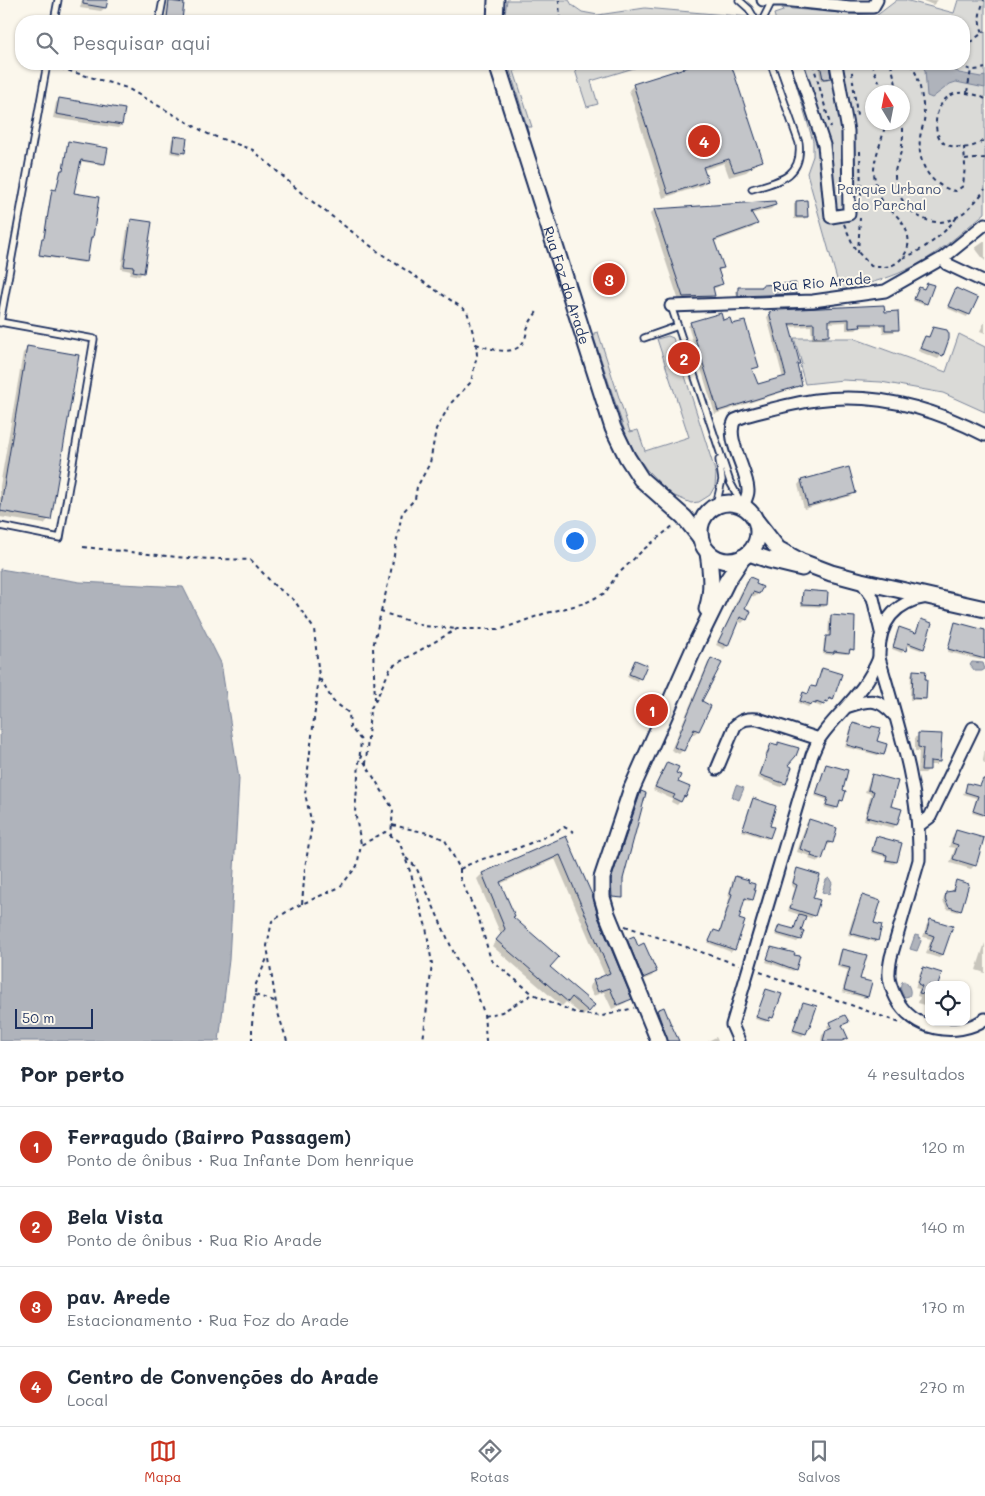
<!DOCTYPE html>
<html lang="pt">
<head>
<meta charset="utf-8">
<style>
  body { margin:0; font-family:Mali,sans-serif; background:#f6f6f7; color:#1f2937 }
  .controls { position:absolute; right:15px; bottom:15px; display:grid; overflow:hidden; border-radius:10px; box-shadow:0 1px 4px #0004 }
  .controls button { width:45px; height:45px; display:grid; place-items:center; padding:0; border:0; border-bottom:1px solid #e0e1e3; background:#fff; color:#1f2937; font:25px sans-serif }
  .compass { position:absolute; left:865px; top:85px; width:45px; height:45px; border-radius:50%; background:#fff; box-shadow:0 1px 4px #0004; rotate:350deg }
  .scale { position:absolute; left:15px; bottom:12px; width:78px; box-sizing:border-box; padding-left:5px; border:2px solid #1b2f5e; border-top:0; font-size:14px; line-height:18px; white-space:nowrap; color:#1b2f5e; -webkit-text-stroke:4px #fbf7ec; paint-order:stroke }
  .you { position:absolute; left:574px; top:540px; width:18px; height:18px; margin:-12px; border:4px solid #fff; border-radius:50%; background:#1a73e8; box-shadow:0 0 0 8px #1a73e833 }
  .badge { display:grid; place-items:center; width:32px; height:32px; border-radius:50%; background:#c8321e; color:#fff; font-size:16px; font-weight:700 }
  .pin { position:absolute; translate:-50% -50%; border:2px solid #fff; box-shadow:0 1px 5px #0006 }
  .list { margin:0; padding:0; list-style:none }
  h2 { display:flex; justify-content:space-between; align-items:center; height:65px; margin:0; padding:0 20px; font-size:21px }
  h2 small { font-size:16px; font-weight:400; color:#747a83 }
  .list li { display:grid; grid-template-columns:32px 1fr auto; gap:15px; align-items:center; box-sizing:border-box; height:80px; padding:0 20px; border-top:1px solid #e0e1e3 }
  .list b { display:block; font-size:19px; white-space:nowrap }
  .list p { margin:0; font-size:16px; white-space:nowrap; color:#747a83 }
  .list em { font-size:16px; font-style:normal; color:#747a83 }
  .icon { flex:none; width:28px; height:28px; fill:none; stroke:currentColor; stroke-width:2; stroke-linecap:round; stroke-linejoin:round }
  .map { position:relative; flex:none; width:985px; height:1041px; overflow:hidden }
  .search { position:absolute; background:#fff; box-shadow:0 1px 4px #0004; left:15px; right:15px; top:15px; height:55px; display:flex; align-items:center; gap:12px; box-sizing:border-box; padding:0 18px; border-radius:20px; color:#747a83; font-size:19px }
  .sheet { height:385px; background:#fff }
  nav { display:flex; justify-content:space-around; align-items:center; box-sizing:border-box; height:70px; border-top:1px solid #e0e1e3; background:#fff; font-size:14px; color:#747a83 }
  nav a { display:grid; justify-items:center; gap:2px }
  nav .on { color:#c8321e }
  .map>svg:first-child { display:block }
  .green { fill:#dadad7; stroke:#7a849a; fill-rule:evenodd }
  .water { fill:#afb3bb; stroke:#747e96 }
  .shadow { fill:#0003 }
  .building { fill:#c3c5c9; stroke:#1b2f5e }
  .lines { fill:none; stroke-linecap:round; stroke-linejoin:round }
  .lane-casing { stroke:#1b2f5e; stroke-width:9 }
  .street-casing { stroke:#1b2f5e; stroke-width:15 }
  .secondary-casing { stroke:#1b2f5e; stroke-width:19 }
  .path { stroke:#1b2f5e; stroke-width:2; stroke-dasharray:4 4; stroke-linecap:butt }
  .lane { stroke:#fbf7ec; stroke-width:5.5 }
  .street { stroke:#fbf7ec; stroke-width:11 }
  .secondary { stroke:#fbf7ec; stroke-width:15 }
  .labels { text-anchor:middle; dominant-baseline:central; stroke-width:4; stroke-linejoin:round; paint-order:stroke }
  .park-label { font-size:14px; fill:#415176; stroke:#fbf7ec }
  .street-label { font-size:14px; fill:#1b2f5e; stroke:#fbf7ec }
</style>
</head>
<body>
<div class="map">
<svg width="985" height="1041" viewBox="0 0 985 1041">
  <rect width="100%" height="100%" fill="#fbf7ec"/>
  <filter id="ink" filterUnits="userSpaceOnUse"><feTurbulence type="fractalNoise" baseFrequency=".02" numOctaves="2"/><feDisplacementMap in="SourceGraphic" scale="10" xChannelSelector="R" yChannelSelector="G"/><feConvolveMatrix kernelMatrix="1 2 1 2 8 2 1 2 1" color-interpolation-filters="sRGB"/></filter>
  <g filter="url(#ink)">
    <g class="green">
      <path d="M507 0H569L572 5 582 12 598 15 645 8 749 17 751 21H504Z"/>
      <path d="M897 0H905L954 13 958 0H985V213C960 233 936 257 906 270 885 280 863 285 840 290L807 173 813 156V141L790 64H964V21H776L774 14 783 11 782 8 876 16ZM872 92H902V122H872Z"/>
      <path d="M508 64H520L522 68 514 71 532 127H527L526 123Z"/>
      <path d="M573 64H647L591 81 598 104 587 107Z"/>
      <path d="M598 332 630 432 638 430 645 451 689 437 657 339 668 336 673 338 716 474 715 486 710 495 699 502 691 503 670 494 646 469 634 451 625 432 594 338V333Z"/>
      <path d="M959 334 985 347V412L943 393 881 382 843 380 805 384 800 366 802 364 794 338H853L946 372Z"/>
    </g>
    <g class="water">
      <path d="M920 64H948L959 73 981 77 985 76V88L956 82 950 84 932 98 927 96 925 70Z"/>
      <path d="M0 569 80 582 183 587 221 663 239 779 229 960 219 1041H0Z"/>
      <path d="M972 662 983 663 985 669 982 671H975L970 665Z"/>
      <path d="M736 785 744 788 739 800 732 797Z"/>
      <path d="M829 878 832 883 829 894 822 892 826 880Z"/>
      <path d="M915 935 919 936 921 941 917 951 910 949Z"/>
      <path d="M902 982 904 981C909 984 912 992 909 996L905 997C901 993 899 987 902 982Z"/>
    </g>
    <g class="shadow">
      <path d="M82 0H106L105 8 101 11 80 8Z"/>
      <path d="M168 0H184L181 19 179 21 165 20Z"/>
      <path d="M921 0H938L933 5Z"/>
      <path d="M191 19 205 21H188Z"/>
      <path d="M701 64H729L761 161 746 172 729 177 724 163 703 170 706 181 701 186 663 198 629 90 634 85Z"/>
      <path d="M818 64H827L830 78 827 80 821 81Z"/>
      <path d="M59 99 121 125 118 128 53 118 56 103Z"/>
      <path d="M174 137 183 152 181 155 170 153 172 139Z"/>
      <path d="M69 143 104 164 102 165 79 161 72 194 92 237 84 263 39 256 41 241 43 239 51 192 56 191 60 172 62 171Z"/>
      <path d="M796 202 807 217 804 219H794V204Z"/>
      <path d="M774 203 775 205 771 209 751 214 756 224 752 228 713 242 723 267 719 271 722 283 718 287 712 289 713 295 709 299 679 301 650 214 654 210Z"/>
      <path d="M132 220 143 272 139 276 130 274 131 271 121 269 128 224Z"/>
      <path d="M985 241V261L975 248Z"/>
      <path d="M927 284 926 303 924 305 913 301 917 290 919 288 923 290Z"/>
      <path d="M762 286 795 294 793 296 737 298 736 291 738 289H760Z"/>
      <path d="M956 290 976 298 967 317 947 308Z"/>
      <path d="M883 313 897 329 894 332 883 333 882 326 859 327 856 330H846V322L827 323 828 336 825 339H812L811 326 789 327 798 363 796 366 801 384 798 387 715 414 688 326 691 323 722 321 731 326 757 366 752 370 757 386 783 378 767 317 770 314Z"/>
      <path d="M985 321V333L980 331Z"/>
      <path d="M934 329 942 355 938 359 918 351 922 341 925 337 927 338Z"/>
      <path d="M28 348 49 519 44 524 0 517V486L23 353Z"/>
      <path d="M801 481 854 492 851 496 804 509 798 485Z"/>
      <path d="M750 578 758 594 755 597 750 595 744 609 749 611 745 620 742 623 737 621 727 646 724 649 716 645 746 582Z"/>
      <path d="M804 592 826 605 824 607 801 606 802 594Z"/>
      <path d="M831 616 853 649 846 654 833 653 831 655 823 654 824 639 828 637 829 619Z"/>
      <path d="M921 621 923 648 921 650 906 645 902 653 892 649 897 631 899 629 915 634Z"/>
      <path d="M956 625 985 630V652L981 660 948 652Z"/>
      <path d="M712 659 701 702 710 706 698 731 694 734 691 733 683 750 679 754 671 750 708 663Z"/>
      <path d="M635 661 645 665 637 681 627 676Z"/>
      <path d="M822 669 832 699 823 703 821 707 814 704 808 707 798 703 803 694 807 695 812 687 815 688Z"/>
      <path d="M914 671 925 698 923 700H910L911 674Z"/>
      <path d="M853 725 883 754 881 756 845 747 851 727Z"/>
      <path d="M919 735 939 761 936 765H929L928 770 925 773H918L919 751H915V738Z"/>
      <path d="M779 743 785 765V784L781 787 758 778 768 748 772 744 776 746Z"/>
      <path d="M985 747V764L983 761Z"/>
      <path d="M667 763 675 773 677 782 685 796 677 805 671 802 672 799 653 790 664 767Z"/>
      <path d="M826 766 841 791 842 801 838 802 835 810 824 807 827 800 815 796 824 768Z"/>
      <path d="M873 775 889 807 900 810 896 825 893 828 864 820 871 794 865 792 870 778Z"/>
      <path d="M968 784 985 789V811L982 816 972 813 976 798 963 794Z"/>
      <path d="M753 800 768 827 769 837 767 839 742 831 751 802Z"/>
      <path d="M809 821 832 842 828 845H826L821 859 818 862 809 859 810 856 797 852 806 824Z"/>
      <path d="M956 831 975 865 971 869 950 863 955 848 949 847 953 835Z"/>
      <path d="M565 837 630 998 625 1003 612 1009 604 992 593 996 589 986 594 981 605 976 555 859 500 884 512 918 549 967 588 1011 583 1016 566 1002 562 1006 492 946 501 935 477 879 482 874Z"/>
      <path d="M877 837 896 862 894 864 885 862 886 857 871 853 874 840Z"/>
      <path d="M797 870 812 899 814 915 811 918 805 916 800 932V939L797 942 775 935 779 926 793 930 800 915 788 911 795 888 791 886 795 873Z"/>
      <path d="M735 877 752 899 750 901 743 900 737 920 734 949 731 952 708 943 714 931 719 933 730 896H728L733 879Z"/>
      <path d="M956 881 960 910 958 912 947 909 943 901 944 896 951 892Z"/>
      <path d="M862 897 873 924 877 940 875 942 848 935 852 921Z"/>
      <path d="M931 921 942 954 939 958 926 954 931 939 923 937 927 924Z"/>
      <path d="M628 940 638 948 655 972 652 976 640 981 624 944Z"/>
      <path d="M985 943V973L976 970Z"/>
      <path d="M771 949 795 969 793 971 766 962Z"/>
      <path d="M843 950 867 996 865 998 842 992 848 970 837 967 840 952Z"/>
      <path d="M923 969 929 985V1000L925 1005 918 1003 920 997 917 996 919 989 915 988 920 972Z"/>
      <path d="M766 990 772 1017 770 1019H768L766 1022 755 1019Z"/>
      <path d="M803 1003 808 1029 802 1036 792 1032Z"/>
      <path d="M663 1009 677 1041H666L655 1014Z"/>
      <path d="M847 1022 842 1027 847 1038 844 1041H821L822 1035 829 1030 827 1026 831 1023Z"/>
      <path d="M716 1037 718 1041H708Z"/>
    </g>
    <g class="building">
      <path d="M83 0H108L106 8 83 4Z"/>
      <path d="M169 1 184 3 182 20 167 18Z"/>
      <path d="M697 64H731L763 161 751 165 752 167 734 172 729 159 703 167 708 181 668 194 633 84Z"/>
      <path d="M820 64H829L831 78 823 79Z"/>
      <path d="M59 98 125 109 122 125 56 114Z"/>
      <path d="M174 136 187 138 185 153 172 151Z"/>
      <path d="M68 141 108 148 105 164 81 160 74 193 99 197 93 237H91L87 262 39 255 42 238H44L52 189 56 190 61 170H63Z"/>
      <path d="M807 200 808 217H796V201Z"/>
      <path d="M775 201 776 205 751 212 758 224 714 240 724 268 718 269 723 284 713 287 715 296 683 297 654 209Z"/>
      <path d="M131 219 152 222 144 273 133 271 134 267 124 266Z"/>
      <path d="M796 283V294L738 296V287H762V285Z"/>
      <path d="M927 283 934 285 927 304 914 299 919 287 924 289Z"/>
      <path d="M956 288 978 298 970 315 948 306Z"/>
      <path d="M884 305 885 312 898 311 899 330H885V324H860L861 327 849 328V319L829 320V336L814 337V323L789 324 800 364H797L802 385 718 411 690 322 721 313 723 320 730 318 732 324 745 321 759 367 752 369 758 384 786 376 769 312 778 310Z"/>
      <path d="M933 327 947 330 949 334V339L943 356 920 348 925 336 929 337Z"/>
      <path d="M27 346 79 355 51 520 0 511Z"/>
      <path d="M849 467 856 493 808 506 801 480Z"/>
      <path d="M750 577 757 580 756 584 763 587 759 594 753 592 745 608 751 611 747 620 740 617 728 646 718 642Z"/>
      <path d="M803 590 828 592 827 605 802 604Z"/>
      <path d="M831 615 855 617 854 650 850 649 849 653 834 651V653L824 652 826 636H830Z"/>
      <path d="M921 619 932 623 924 649 908 643 906 651 893 647 899 627 916 633Z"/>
      <path d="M955 622 985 630V659L948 649Z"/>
      <path d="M711 658 722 663 702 701 711 706 699 731 694 729 684 751 674 747Z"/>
      <path d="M635 660 647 665 641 679 629 674Z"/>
      <path d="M822 668 842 674 833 700 829 698 828 702 825 701 824 705 816 702V704L812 703 811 705 800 701 803 692 808 694 811 686 816 687Z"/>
      <path d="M913 670 926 671 925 679H927L926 699 912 698Z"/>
      <path d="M853 723 871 728 872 726 881 728 877 741 887 744 884 755 847 745Z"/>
      <path d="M918 733 942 734 940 762 930 761V770H921L923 748 918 747Z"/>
      <path d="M778 742 799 748 796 756 788 765 792 767 786 784 760 775 771 743 778 745Z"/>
      <path d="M667 762 679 767 676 773 681 775 678 782 690 787 686 797 684 796 681 802 673 798 675 795 655 787Z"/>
      <path d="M826 764 848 770 843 790 846 791 843 801 840 800 838 808 826 805 828 798 816 794Z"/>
      <path d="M872 774 898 781 891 806 902 809 897 825 866 817 874 791 868 790Z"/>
      <path d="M983 779H985V815L973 811 978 796 965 792 967 783 980 786Z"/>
      <path d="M641 791 646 793 623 879V898L612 897 611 880Z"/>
      <path d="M753 798 776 806 770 826 774 827 770 838 743 829Z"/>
      <path d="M809 819 837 828 833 843 828 842 822 860 811 856 812 853 800 849Z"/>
      <path d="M956 830 984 838 976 866 953 859 958 845 952 843Z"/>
      <path d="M566 836 593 897 598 917 632 999 617 1005 610 988 598 992 593 980 610 973 560 855 500 882 515 916 513 917 559 957 550 967 595 1005 589 1012 572 997 568 1002 496 940 505 929 482 873Z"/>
      <path d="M876 836 902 843 897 862 886 860 887 855 872 851Z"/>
      <path d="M797 868 820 875 813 898 820 900 815 916 790 908 797 885 793 883Z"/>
      <path d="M735 876 749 880 748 882 755 884 754 890H756L753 900 745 898 739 919 745 921 735 950 709 941 714 930 720 932 732 894 730 893Z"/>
      <path d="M956 880 969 884 961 911 949 907 945 899 946 892 953 891Z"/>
      <path d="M862 895 881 901 874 923 882 925 878 941 850 933Z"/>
      <path d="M799 914 806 916 801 931H804L801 940 776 933 779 925 794 929Z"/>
      <path d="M930 919 953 926 943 955 929 950 934 936 926 933Z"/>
      <path d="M634 936 638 946 644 943 657 972 643 978 627 939Z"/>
      <path d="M771 947 795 953 794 955 800 956 796 970 767 959Z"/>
      <path d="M842 949 867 955 860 979 872 982 868 997 844 990 850 968 838 965Z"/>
      <path d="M923 967 942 973 938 985H929V995L919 993 922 986 918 984Z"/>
      <path d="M766 989 782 994 773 1018 770 1017 769 1021 756 1017Z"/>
      <path d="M803 1002 817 1006 809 1029H808L806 1034 793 1030Z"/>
      <path d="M664 1007 670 1022 679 1041H668L657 1010Z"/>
      <path d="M845 1015 849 1022 842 1025 848 1038 842 1041H823L826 1030 832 1027 830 1022Z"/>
    </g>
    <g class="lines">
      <defs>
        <g id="lane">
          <path d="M739 0 749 9 756 21"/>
          <path d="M54 21 58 0"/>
          <path d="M159 21 163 0"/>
          <path d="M762 21 772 1"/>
          <path d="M752 189C779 181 803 177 799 143L771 64"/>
          <path d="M671 306 730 482 743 506"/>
          <path d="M0 323 47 64"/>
          <path d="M644 338 678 326"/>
          <path d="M716 505 722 480 719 460"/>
          <path d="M0 526 60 538 94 339 0 322"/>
        </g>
        <g id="street">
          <path d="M763 0H783L850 7H873L877 0"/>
          <path d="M797 64 824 145 831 217 849 214 848 131 836 64"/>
          <path d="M943 258 947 264 985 282"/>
          <path d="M671 306 813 301 885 291 943 258 985 224"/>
          <path d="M743 506C745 501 748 496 748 491 749 473 724 438 735 420L745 416C769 410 792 403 816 400 875 392 933 408 985 435"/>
          <path d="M861 581 873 598 881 632"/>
          <path d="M927 597C893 602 878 625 879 658 897 721 921 794 919 860L891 957C890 962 889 967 889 972 888 981 892 990 896 998 912 1030 956 1039 985 1019"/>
          <path d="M849 706C871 699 879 698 894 715"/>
          <path d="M717 769 735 726C742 719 748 718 758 719L819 739"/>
          <path d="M918 826 930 817 973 728"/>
          <path d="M739 1041 732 1025 812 755 819 739 825 731C845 706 866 690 879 658"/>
        </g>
        <g id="secondary">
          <path d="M495 21 496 0"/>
          <path id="s1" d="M497 64 613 428 627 457 641 479 684 517 700 537"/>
          <circle cx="729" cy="532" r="29"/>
          <path d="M757 522 778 549 802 562 831 573 861 581 985 609"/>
          <path d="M749 553 769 560 802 568"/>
          <path d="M707 609C713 591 711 572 708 553"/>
          <path d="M659 1041 607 914 602 897V878L632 788 696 644 727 581 743 557"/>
        </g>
      </defs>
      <use href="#lane" class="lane-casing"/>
      <use href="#street" class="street-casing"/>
      <use href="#secondary" class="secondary-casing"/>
      <g class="path">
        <path d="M559 0 560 21"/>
        <path d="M931 21 936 19 939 21"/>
        <path d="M983 32C977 20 980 12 984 0"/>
        <path d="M964 47 985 31"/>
        <path d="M813 64 831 128"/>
        <path d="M851 64 857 116"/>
        <path d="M872 64V66L884 92"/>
        <path d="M891 64 898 92"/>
        <path d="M911 64C912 67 915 71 916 74 920 83 923 102 924 113 926 121 920 131 920 139 917 164 931 187 956 191L963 186 965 166 964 147"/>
        <path d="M960 64C969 71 974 71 985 68"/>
        <path d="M53 66 127 88 208 134 253 150 305 196 380 253 467 311 476 344 477 355 471 382 451 403 436 429 430 463 417 487 415 499 402 513 390 576 381 612"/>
        <path d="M967 92 971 70"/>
        <path d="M985 99C981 96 976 95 971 94 936 84 927 132 945 144 948 146 953 146 956 147 967 149 977 146 985 139"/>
        <path d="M902 120C904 130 903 145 900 155 899 161 895 167 895 173 894 198 915 223 940 222 959 221 975 204 985 189"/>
        <path d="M860 151 861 196"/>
        <path d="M965 160 985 158"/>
        <path d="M844 224 855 249 871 266C884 268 893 268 902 258 914 244 908 227 895 214 892 211 887 208 884 204 879 196 874 181 874 171 874 155 884 139 885 122"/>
        <path d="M858 253 860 218"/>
        <path d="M903 258C926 249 943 235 958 216"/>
        <path d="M476 344C490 349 518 359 525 338 527 335 526 330 528 327 530 321 535 315 538 310"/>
        <path d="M83 547 186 558 251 560 274 585 294 600 314 629 319 677"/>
        <path d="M375 700 373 647 381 612 424 626 457 629"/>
        <path d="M360 755 393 809 391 836"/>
        <path d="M366 764 370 709 375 702 391 667 457 629H502L543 614 585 603 605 593 616 576 643 550 674 525"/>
        <path d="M392 825 432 834 445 840 460 869V878L479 919 491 960 533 994"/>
        <path d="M406 858 416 867 457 960 473 983 484 1013 486 1041"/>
        <path d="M460 869C476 860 490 857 507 852 526 845 547 837 564 827L574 832"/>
        <path d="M302 904 305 868 312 824 305 794 319 677 333 701 349 713 350 727 361 740 355 812 361 844"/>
        <path d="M625 926 739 965"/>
        <path d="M760 972 903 1024"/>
        <path d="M255 995 274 1001"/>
        <path d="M484 1016 502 1012 533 994 578 1014 602 1016 634 1008"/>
        <path d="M252 1041V1024L256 984 268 956"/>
        <path d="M287 1041 277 1010 267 946 272 921 293 908 340 887 357 866 361 845 385 832 399 841 411 874 426 927 432 964 423 1041"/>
      </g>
      <use href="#lane" class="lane"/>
      <use href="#street" class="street"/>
      <use href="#secondary" class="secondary"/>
    </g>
  </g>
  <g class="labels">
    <g class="park-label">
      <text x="889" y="188">Parque Urbano<tspan x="889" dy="16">do Parchal</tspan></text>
    </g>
    <g class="street-label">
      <text transform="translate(822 282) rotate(-5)">Rua Rio Arade</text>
      <text stroke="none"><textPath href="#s1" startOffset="232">Rua Foz do Arade</textPath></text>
    </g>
  </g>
</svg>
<div class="controls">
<button><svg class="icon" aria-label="locate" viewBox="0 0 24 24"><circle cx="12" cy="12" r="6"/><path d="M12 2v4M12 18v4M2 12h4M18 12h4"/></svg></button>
</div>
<svg class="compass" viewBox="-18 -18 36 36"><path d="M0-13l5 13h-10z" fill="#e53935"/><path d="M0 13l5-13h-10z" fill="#747a83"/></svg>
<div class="scale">50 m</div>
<div class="you"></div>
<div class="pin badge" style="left:652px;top:710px">1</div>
<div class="pin badge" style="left:684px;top:358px">2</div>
<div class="pin badge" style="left:609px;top:279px">3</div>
<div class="pin badge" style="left:704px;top:141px">4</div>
<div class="search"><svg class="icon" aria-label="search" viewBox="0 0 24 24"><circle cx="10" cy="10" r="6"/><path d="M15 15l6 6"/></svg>Pesquisar aqui</div>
</div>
<section class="sheet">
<h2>Por perto<small>4 resultados</small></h2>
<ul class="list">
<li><span class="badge">1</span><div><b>Ferragudo (Bairro Passagem)</b><p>Ponto de ônibus · Rua Infante Dom henrique</p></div><em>120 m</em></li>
<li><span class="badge">2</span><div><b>Bela Vista</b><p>Ponto de ônibus · Rua Rio Arade</p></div><em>140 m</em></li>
<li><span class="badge">3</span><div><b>pav. Arede</b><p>Estacionamento · Rua Foz do Arade</p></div><em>170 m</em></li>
<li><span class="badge">4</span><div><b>Centro de Convenções do Arade</b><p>Local</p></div><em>270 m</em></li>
</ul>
</section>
<nav>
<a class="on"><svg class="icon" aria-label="map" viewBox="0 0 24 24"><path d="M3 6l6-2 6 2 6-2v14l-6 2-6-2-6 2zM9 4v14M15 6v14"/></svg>Mapa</a>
<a><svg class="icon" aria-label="directions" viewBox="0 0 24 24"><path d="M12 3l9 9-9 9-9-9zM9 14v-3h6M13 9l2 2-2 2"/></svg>Rotas</a>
<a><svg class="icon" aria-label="saved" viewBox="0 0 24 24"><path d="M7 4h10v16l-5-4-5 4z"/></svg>Salvos</a>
</nav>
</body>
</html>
